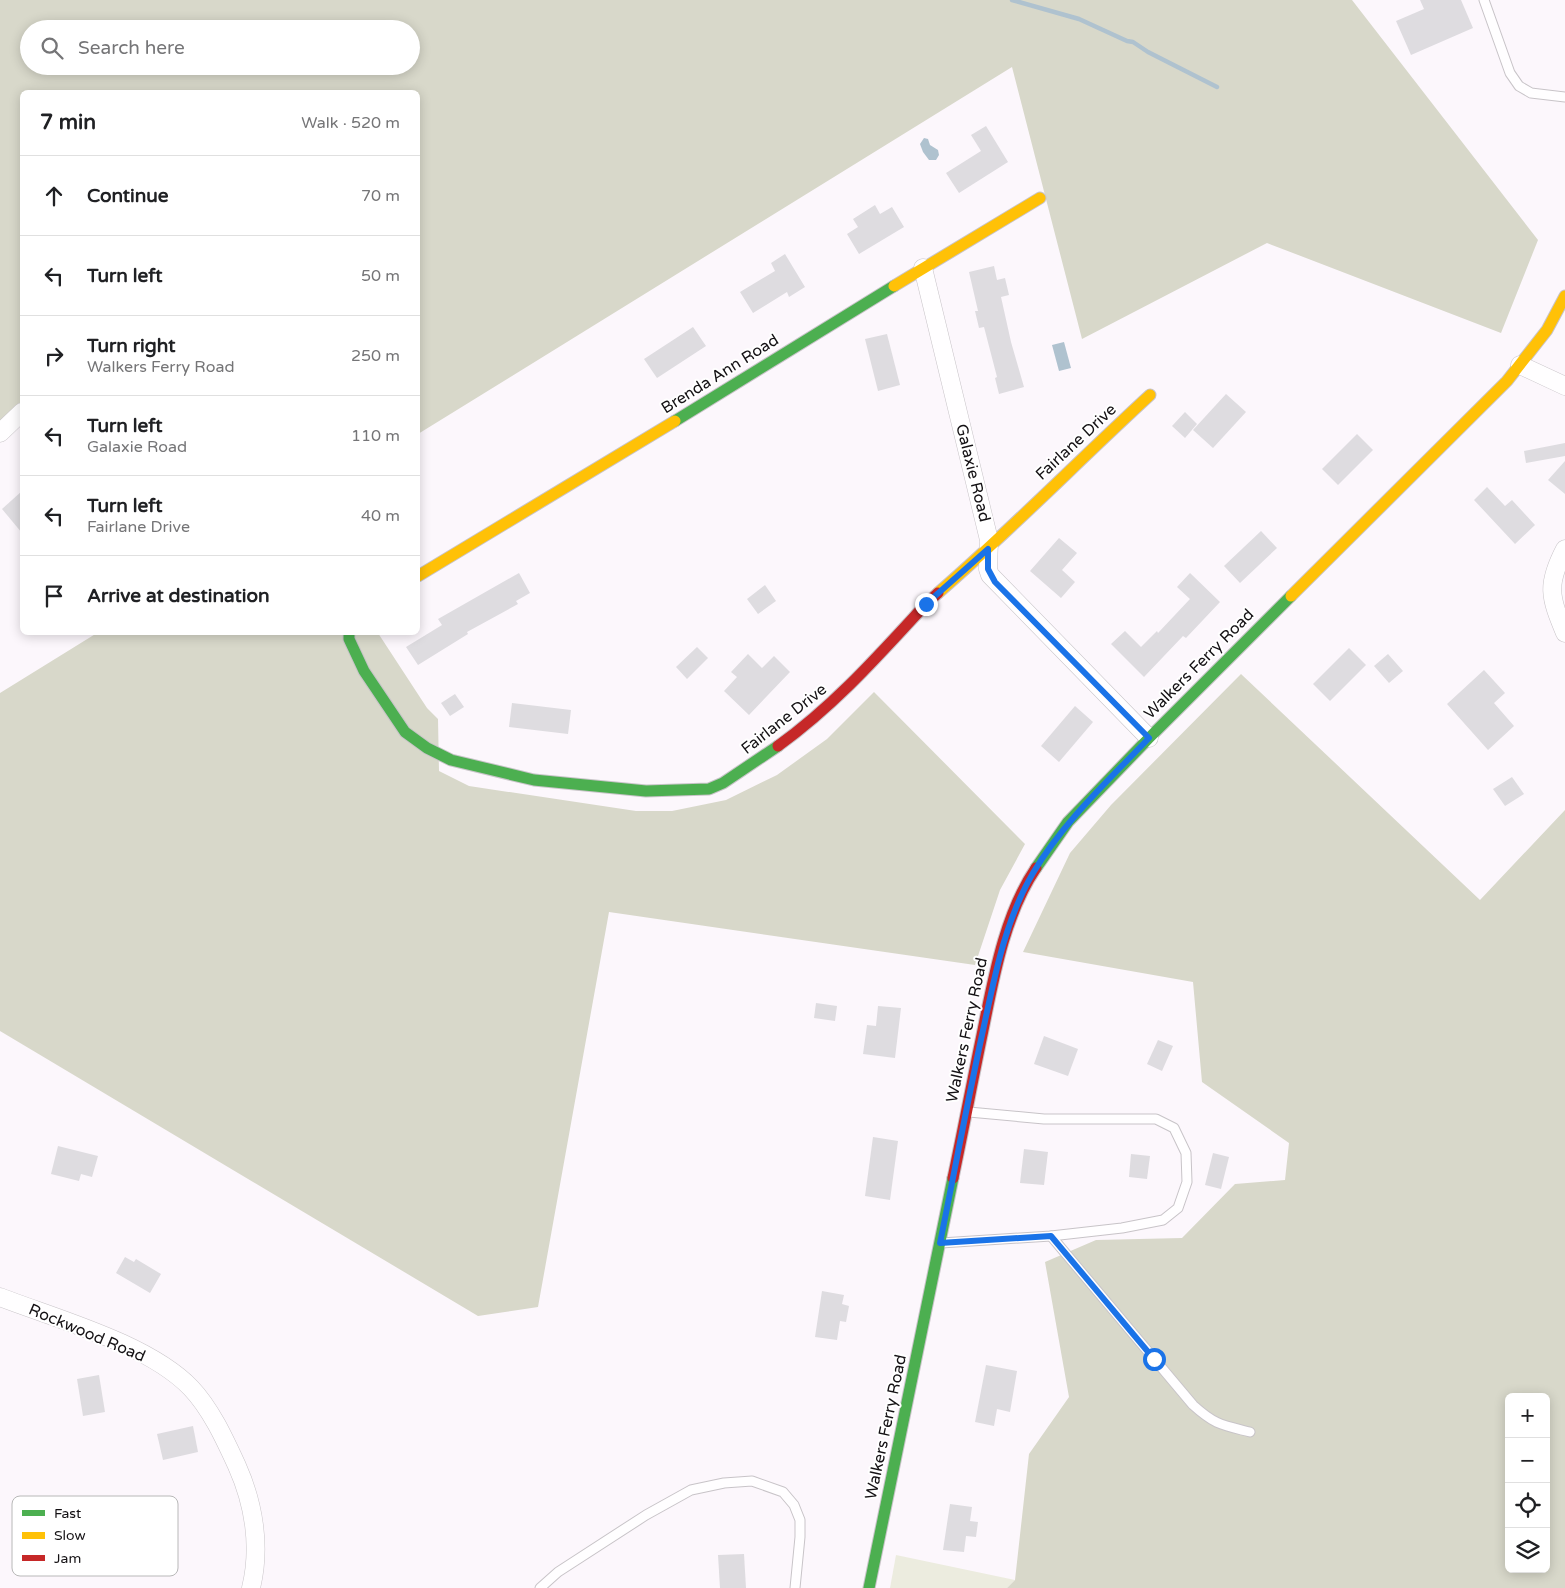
<!DOCTYPE html>
<html lang="en">
<head>
<meta charset="utf-8">
<style>
  body { margin:0; font-family:"Varela Round",sans-serif; background:#f6f6f6; color:#202124 }
  .controls { position:absolute; right:15px; bottom:15px; display:grid; overflow:hidden; border-radius:8px; box-shadow:0 2px 12px #0003 }
  .controls button { width:45px; height:45px; display:grid; place-items:center; padding:0; border:0; border-bottom:1px solid #e0e0e0; background:#fff; color:#202124; font:25px sans-serif }
  .stop { position:absolute; width:15px; height:15px; margin:-11px; border:4px solid #1a73e8; border-radius:50%; background:#fff }
  .stop.end { background:#1a73e8; border-color:#fff; box-shadow:0 1px 5px #0008 }
  .list { margin:0; padding:0; list-style:none }
  h2 { display:flex; justify-content:space-between; align-items:center; height:65px; margin:0; padding:0 20px; font-size:21px }
  h2 small { font-size:16px; font-weight:400; color:#757577 }
  .list li { display:grid; grid-template-columns:32px 1fr auto; gap:15px; align-items:center; box-sizing:border-box; height:80px; padding:0 20px; border-top:1px solid #e0e0e0 }
  .list b { display:block; font-size:19px; white-space:nowrap }
  .list p { margin:0; font-size:16px; white-space:nowrap; color:#757577 }
  .list em { font-size:16px; font-style:normal; color:#757577 }
  .icon { flex:none; width:28px; height:28px; fill:none; stroke:currentColor; stroke-width:2; stroke-linecap:round; stroke-linejoin:round }
  .map { position:relative; flex:none; width:1565px; height:1588px; overflow:hidden }
  .search { position:absolute; background:#fff; box-shadow:0 2px 12px #0003; left:20px; top:20px; width:400px; height:55px; display:flex; align-items:center; gap:12px; box-sizing:border-box; padding:0 18px; border-radius:28px; color:#757577; font-size:19px }
  .panel { position:absolute; background:#fff; box-shadow:0 2px 12px #0003; left:20px; top:90px; width:400px; height:545px; border-radius:8px }
  .map>svg:first-child { display:block }
  .green { fill:#ececdf }
  .forest { fill:#d8d8ca; fill-rule:evenodd }
  .water { fill:#afc2cf }
  .lines { fill:none; stroke-linecap:round; stroke-linejoin:round }
  .stream { stroke:#afc2cf; stroke-width:4.5 }
  .building { fill:#dedce0 }
  .lane-casing { stroke:#c8c4c8; stroke-width:11 }
  .street-casing { stroke:#c8c4c8; stroke-width:19 }
  .fast-casing { stroke:#c8c4c8; stroke-width:13 }
  .slow-casing { stroke:#c8c4c8; stroke-width:13 }
  .jam-casing { stroke:#c8c4c8; stroke-width:13 }
  .lane { stroke:#fffeff; stroke-width:9 }
  .street { stroke:#fffeff; stroke-width:18 }
  .fast { stroke:#4caf50; stroke-width:11 }
  .slow { stroke:#ffc107; stroke-width:11 }
  .jam { stroke:#c62828; stroke-width:11 }
  .route { stroke:#1a73e8; stroke-width:6 }
  .labels { text-anchor:middle; dominant-baseline:central; stroke-width:4; stroke-linejoin:round; paint-order:stroke }
  .street-label { font-size:16px; fill:#141114; stroke:#fff }
  .key { fill:#fff; stroke:#b8b8b8; stroke-width:1 }
  .key-label { font-size:14px; fill:#141114 }
</style>
</head>
<body>
<div class="map">
<svg width="1565" height="1588" viewBox="0 0 1565 1588">
  <rect width="100%" height="100%" fill="#fcf7fc"/>
  <path class="green" d="M896 1555 1015 1580 1007 1588H890Z"/>
  <g class="forest">
    <path d="M0 0H1352L1538 240 1501 333 1267 243 1082 339 1012 67 418 434V92H22V402L0 421ZM29 29H411V66H29Z"/>
    <path d="M97 633H378L427 708 438 719 439 771 469 786 636 811H672L726 800 777 775 827 739 874 692 1025 844 1000 890 975 965 609 912 538 1307 478 1316 0 1031V693Z"/>
    <path d="M1241 674 1480 900 1565 810V1588H1007L1015 1580 1029 1454 1069 1397 1045 1262 1096 1240 1182 1238 1235 1184 1285 1180 1289 1143 1202 1082 1193 982 1023 952 1070 853 1111 805ZM1509 1397H1546V1569H1509Z"/>
  </g>
  <g class="water">
    <path d="M924 138 928 139 930 145 938 150 939 155 936 160H929L923 152 920 144Z"/>
    <path d="M1064 342 1071 368 1059 371 1052 345Z"/>
  </g>
  <g class="lines">
    <path class="stream" d="M1012 0 1079 19 1127 41 1133 42 1148 52 1217 87"/>
  </g>
  <g class="building">
    <path d="M1420 0H1461L1473 28 1411 55 1396 21 1424 9Z"/>
    <path d="M986 126 1008 162 959 193 946 173 981 151 971 135Z"/>
    <path d="M875 205 880 214 892 207 904 227 859 254 847 234 858 227 853 219Z"/>
    <path d="M785 254 805 287 789 297 787 292 753 313 740 292 775 271 771 263Z"/>
    <path d="M994 266 997 280 1005 278 1009 295 1001 297 1011 342 1024 387 999 394 995 378 997 377 984 327 979 328 975 311H978L969 272Z"/>
    <path d="M693 327 706 346 657 378 644 359Z"/>
    <path d="M887 334 900 385 878 391 865 339Z"/>
    <path d="M1226 394 1246 412 1213 448 1193 430Z"/>
    <path d="M1185 412 1197 424 1185 438 1172 426Z"/>
    <path d="M1357 434 1373 450 1338 485 1322 469Z"/>
    <path d="M1565 443V456L1526 463 1524 451Z"/>
    <path d="M1565 461V494L1548 480Z"/>
    <path d="M1487 487 1505 506 1512 500 1535 525 1515 544 1474 500Z"/>
    <path d="M22 491V533L2 509Z"/>
    <path d="M1261 531 1277 548 1240 583 1224 566Z"/>
    <path d="M1059 538 1077 553 1062 570 1075 582 1061 598 1030 571Z"/>
    <path d="M519 573 530 593 516 601 518 604 467 632 468 634 418 665 406 647 442 625 438 619Z"/>
    <path d="M1190 573 1220 602 1186 638 1183 636 1144 677 1111 644 1125 631 1141 647 1157 631 1158 633 1190 599 1177 587Z"/>
    <path d="M765 585 776 601 758 614 747 599Z"/>
    <path d="M697 647 708 658 687 679 676 667Z"/>
    <path d="M1349 648 1366 665 1330 701 1313 684Z"/>
    <path d="M748 654 762 668 774 656 790 672 749 715 724 691 737 677 731 672Z"/>
    <path d="M1388 654 1403 671 1389 683 1374 666Z"/>
    <path d="M1484 670 1505 693 1494 703 1514 726 1488 750 1447 704Z"/>
    <path d="M455 694 464 707 450 716 441 703Z"/>
    <path d="M512 703 571 710 568 734 509 727Z"/>
    <path d="M1075 706 1093 722 1059 762 1041 746Z"/>
    <path d="M1512 777 1524 794 1505 806 1493 789Z"/>
    <path d="M816 1003 837 1006 835 1021 814 1018Z"/>
    <path d="M878 1006 901 1008 895 1058 863 1054 867 1025 876 1026Z"/>
    <path d="M1044 1036 1078 1049 1068 1076 1034 1064Z"/>
    <path d="M1158 1040 1173 1046 1162 1071 1147 1064Z"/>
    <path d="M873 1137 898 1141 890 1200 865 1196Z"/>
    <path d="M58 1146 98 1156 92 1177 81 1174 79 1181 51 1174Z"/>
    <path d="M1024 1149 1048 1152 1044 1185 1020 1183Z"/>
    <path d="M1213 1153 1229 1157 1221 1189 1205 1185Z"/>
    <path d="M1131 1154 1150 1156 1147 1179 1129 1177Z"/>
    <path d="M125 1257 134 1262 136 1259 161 1274 150 1293 116 1273Z"/>
    <path d="M822 1291 844 1295 842 1304 849 1306 846 1322 840 1321 837 1340 815 1337Z"/>
    <path d="M986 1365 1017 1371 1010 1412 997 1409 994 1426 975 1422Z"/>
    <path d="M99 1375 105 1412 83 1416 77 1379Z"/>
    <path d="M193 1426 198 1452 163 1460 157 1434Z"/>
    <path d="M950 1504 972 1507 970 1521 978 1522 976 1537 966 1536 964 1552 943 1550Z"/>
    <path d="M744 1554 746 1588H720L718 1555Z"/>
  </g>
  <g class="lines">
    <defs>
      <g id="lane">
        <path d="M1484 0 1510 73 1519 86 1531 93 1565 97"/>
        <path d="M1051 1236 1193 1405C1215 1425 1222 1425 1250 1432"/>
        <path d="M941 1243 1051 1236 1122 1228 1163 1220 1178 1208 1187 1182 1186 1153 1174 1128 1156 1119H1044L969 1112"/>
        <path d="M540 1588 558 1572 646 1515 691 1490 724 1483 752 1481 783 1492 794 1505 800 1520V1537L795 1588"/>
      </g>
      <g id="street">
        <path d="M923 268 989 540 988 569 990 575 1149 738"/>
        <path d="M1520 365 1565 386"/>
        <path d="M0 433 22 412"/>
        <path d="M1565 549C1546 585 1550 597 1565 633"/>
        <path d="M0 1297C57 1319 149 1344 191 1388 211 1409 225 1440 237 1466 254 1504 261 1547 251 1588"/>
      </g>
      <g id="fast">
        <path d="M675 421 894 286"/>
        <path d="M349 632V639L364 671 405 732 427 748 451 760 534 780 646 791 709 789 723 783 778 746"/>
        <path d="M1036 868 1068 822 1149 738 1291 596"/>
        <path d="M869 1588 953 1178"/>
      </g>
      <g id="slow">
        <path d="M894 286 1040 198"/>
        <path d="M418 576 675 421"/>
        <path d="M938 593C1011 530 1079 460 1150 395"/>
        <path d="M1291 596 1507 381 1547 330 1565 296"/>
      </g>
      <g id="jam">
        <path d="M778 746C835 705 879 655 926 604L938 593"/>
        <path d="M953 1178C963 1131 972 1083 982 1035 993 981 1004 915 1036 868"/>
      </g>
    </defs>
    <use href="#lane" class="lane-casing"/>
    <use href="#street" class="street-casing"/>
    <use href="#fast" class="fast-casing"/>
    <use href="#slow" class="slow-casing"/>
    <use href="#jam" class="jam-casing"/>
    <use href="#lane" class="lane"/>
    <use href="#street" class="street"/>
    <use href="#fast" class="fast"/>
    <use href="#slow" class="slow"/>
    <use href="#jam" class="jam"/>
  </g>
  <g class="lines">
    <path class="route" d="M926 604 988 549V569L995 582 1149 738C1108 781 1064 821 1033 873 1004 922 994 980 982 1035 967 1104 954 1174 940 1243L1051 1236 1154 1359"/>
  </g>
  <g class="labels">
    <g class="street-label">
      <text transform="translate(720 374) rotate(-32)">Brenda Ann Road</text>
      <text transform="translate(1076 442) rotate(-43)">Fairlane Drive</text>
      <text transform="translate(973 473) rotate(76)">Galaxie Road</text>
      <text transform="translate(1199 664) rotate(-45)">Walkers Ferry Road</text>
      <text transform="translate(784 719) rotate(-38)">Fairlane Drive</text>
      <text transform="translate(967 1030) rotate(-78)">Walkers Ferry Road</text>
      <text transform="translate(87 1333) rotate(23)">Rockwood Road</text>
      <text transform="translate(886 1427) rotate(-78)">Walkers Ferry Road</text>
    </g>
  </g>
  <rect x="12" y="1496" width="166" height="80" rx="8" class="key"/>
  <rect x="22" y="1510" width="23" height="6" fill="#4caf50"/>
  <rect x="22" y="1532" width="23" height="7" fill="#ffc107"/>
  <rect x="22" y="1555" width="23" height="6" fill="#c62828"/>
  <g class="key-label">
    <text x="54" y="1518">Fast</text>
    <text x="54" y="1540">Slow</text>
    <text x="54" y="1563">Jam</text>
  </g>
</svg>
<div class="controls">
<button>+</button>
<button>−</button>
<button><svg class="icon" aria-label="locate" viewBox="0 0 24 24"><circle cx="12" cy="12" r="6"/><path d="M12 2v4M12 18v4M2 12h4M18 12h4"/></svg></button>
<button><svg class="icon" aria-label="layers" viewBox="0 0 24 24"><path d="M12 4l9 5-9 5-9-5zM3 14l9 5 9-5"/></svg></button>
</div>
<div class="stop" style="left:1154px;top:1359px"></div>
<div class="stop end" style="left:926px;top:604px"></div>
<div class="search"><svg class="icon" aria-label="search" viewBox="0 0 24 24"><circle cx="10" cy="10" r="6"/><path d="M15 15l6 6"/></svg>Search here</div>
<section class="panel">
<h2>7 min<small>Walk · 520 m</small></h2>
<ul class="list">
<li><svg class="icon" aria-label="ahead" viewBox="0 0 24 24"><path d="M12 20V5M6 11l6-6 6 6"/></svg><div><b>Continue</b></div><em>70 m</em></li>
<li><svg class="icon" aria-label="left" viewBox="0 0 24 24"><path d="M17 20v-9H6M10 6l-5 5 5 5"/></svg><div><b>Turn left</b></div><em>50 m</em></li>
<li><svg class="icon" aria-label="right" viewBox="0 0 24 24"><path d="M7 20v-9h11M14 6l5 5-5 5"/></svg><div><b>Turn right</b><p>Walkers Ferry Road</p></div><em>250 m</em></li>
<li><svg class="icon" aria-label="left" viewBox="0 0 24 24"><path d="M17 20v-9H6M10 6l-5 5 5 5"/></svg><div><b>Turn left</b><p>Galaxie Road</p></div><em>110 m</em></li>
<li><svg class="icon" aria-label="left" viewBox="0 0 24 24"><path d="M17 20v-9H6M10 6l-5 5 5 5"/></svg><div><b>Turn left</b><p>Fairlane Drive</p></div><em>40 m</em></li>
<li><svg class="icon" aria-label="arrive" viewBox="0 0 24 24"><path d="M6 21V4h12l-3 4 3 4H6"/></svg><div><b>Arrive at destination</b></div></li>
</ul>
</section>
</div>
</body>
</html>
